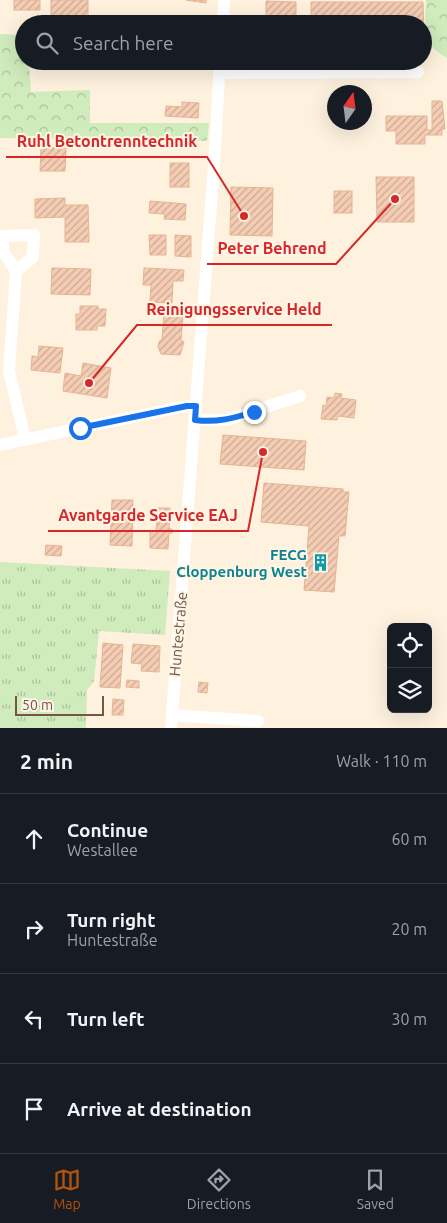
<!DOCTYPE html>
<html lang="en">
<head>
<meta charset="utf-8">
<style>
  body { margin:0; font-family:Ubuntu,sans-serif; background:#242831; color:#f1f3f6 }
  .controls { position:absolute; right:15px; bottom:15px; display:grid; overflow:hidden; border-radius:8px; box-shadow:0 5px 20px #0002 }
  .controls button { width:45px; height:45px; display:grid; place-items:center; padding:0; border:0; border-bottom:1px solid #363941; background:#171b24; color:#f1f3f6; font:25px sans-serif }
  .compass { position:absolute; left:327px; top:85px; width:45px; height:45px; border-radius:50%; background:#171b24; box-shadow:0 5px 20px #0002; rotate:14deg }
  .scale { position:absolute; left:15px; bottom:12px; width:89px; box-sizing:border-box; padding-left:5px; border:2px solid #755545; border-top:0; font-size:14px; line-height:18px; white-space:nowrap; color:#755545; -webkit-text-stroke:4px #fff5e6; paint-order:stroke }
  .stop { position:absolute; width:15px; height:15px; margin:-11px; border:4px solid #1a73e8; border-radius:50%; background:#fff }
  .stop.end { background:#1a73e8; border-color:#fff; box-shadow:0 1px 5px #0008 }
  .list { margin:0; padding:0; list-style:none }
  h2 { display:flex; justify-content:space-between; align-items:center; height:65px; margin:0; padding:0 20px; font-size:21px }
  h2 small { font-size:16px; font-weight:400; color:#9ea1a6 }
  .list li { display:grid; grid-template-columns:32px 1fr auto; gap:15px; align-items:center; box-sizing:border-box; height:90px; padding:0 20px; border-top:1px solid #363941 }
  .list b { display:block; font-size:19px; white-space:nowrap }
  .list p { margin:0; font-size:16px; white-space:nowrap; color:#9ea1a6 }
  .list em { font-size:16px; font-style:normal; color:#9ea1a6 }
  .icon { flex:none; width:28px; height:28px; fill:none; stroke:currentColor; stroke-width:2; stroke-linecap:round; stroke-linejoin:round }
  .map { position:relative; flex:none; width:447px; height:728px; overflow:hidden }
  .search { position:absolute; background:#171b24; box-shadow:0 5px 20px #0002; left:15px; right:15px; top:15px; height:55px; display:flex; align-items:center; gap:12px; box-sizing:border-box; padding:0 18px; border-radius:28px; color:#9ea1a6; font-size:19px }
  .sheet { height:425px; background:#171b24 }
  nav { display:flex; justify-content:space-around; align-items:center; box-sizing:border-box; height:70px; border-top:1px solid #363941; background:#171b24; font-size:14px; color:#9ea1a6 }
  nav a { display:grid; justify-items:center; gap:2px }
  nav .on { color:#b45309 }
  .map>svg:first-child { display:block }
  .grass { fill:url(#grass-tufts) }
  .forest { fill:url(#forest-crowns) }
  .building { fill:url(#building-hatch); stroke:#e8b393 }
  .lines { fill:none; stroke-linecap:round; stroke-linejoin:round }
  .minor { stroke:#fff; stroke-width:12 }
  .route { stroke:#1a73e8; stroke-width:6 }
  .labels { text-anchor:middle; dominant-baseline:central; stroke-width:4; stroke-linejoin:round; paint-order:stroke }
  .culture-label { font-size:15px; font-weight:bold; fill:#0d838f; stroke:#fff5e6; text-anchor:end }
  .street-label { font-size:15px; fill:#755545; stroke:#fff5e6 }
  .leader { fill:none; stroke:#d62828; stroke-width:2 }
  .callout-dot { fill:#d62828; stroke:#fff5e6; stroke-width:2 }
  .callout-label { font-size:16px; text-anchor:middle; font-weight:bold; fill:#d62828; stroke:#fff5e6; stroke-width:4; stroke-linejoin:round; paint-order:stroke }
</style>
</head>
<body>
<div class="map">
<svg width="447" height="728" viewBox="0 0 447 728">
  <defs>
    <pattern id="grass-tufts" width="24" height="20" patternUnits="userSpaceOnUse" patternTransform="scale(1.25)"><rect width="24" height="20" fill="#d0ebbc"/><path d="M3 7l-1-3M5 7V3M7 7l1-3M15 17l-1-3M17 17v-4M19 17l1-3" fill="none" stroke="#adc19b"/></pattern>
    <pattern id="forest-crowns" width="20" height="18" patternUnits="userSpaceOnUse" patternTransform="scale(1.25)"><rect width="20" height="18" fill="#d0ebbc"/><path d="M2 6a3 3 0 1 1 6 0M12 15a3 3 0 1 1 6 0" fill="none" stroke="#adc19b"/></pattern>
    <pattern id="building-hatch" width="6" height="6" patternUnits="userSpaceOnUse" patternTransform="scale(1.25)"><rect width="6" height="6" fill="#f5cdb4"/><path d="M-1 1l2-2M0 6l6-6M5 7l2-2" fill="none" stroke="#cba994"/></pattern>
  </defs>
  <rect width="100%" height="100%" fill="#fef1de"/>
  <path class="grass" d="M0 562 170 571 165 635 99 631 94 681 87 690 86 728H0Z"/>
  <g class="forest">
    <path d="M426 0H447V58C421 44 425 26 426 0Z"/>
    <path d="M0 34 24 35V61H29L31 92 90 90V123H209L207 141 0 138Z"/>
  </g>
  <g class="building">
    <rect x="14" y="0" width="26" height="10"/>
    <path d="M51 0H88V20L62 21V17H51Z"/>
    <path d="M186 0H206V3Z"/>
    <path d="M266 1 296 2V21H269V18H266Z"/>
    <path d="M311 2H423L424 37 423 24H311Z"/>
    <path d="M311 61H402V69L311 70Z"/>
    <path d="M432 101H442L445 129H442V135H425V144H396V131H386V116H427V130H432Z"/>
    <path d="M182 102 199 103 198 118 165 116 166 106 182 107Z"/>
    <path d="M41 147 66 148 65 171H40Z"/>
    <rect x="170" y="163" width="19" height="24"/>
    <path d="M376 177H414V222H377Z"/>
    <path d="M231 187 273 188 272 236 230 235Z"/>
    <rect x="334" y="191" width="18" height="22"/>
    <path d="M65 198V205H88L89 242H65V217L35 218V199Z"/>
    <path d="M150 201 186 204 185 220 164 219 165 214 149 213Z"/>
    <path d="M149 235H166V255H150Z"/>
    <path d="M175 235 191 236V257L175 256Z"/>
    <path d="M52 268 91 269 90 295 51 294Z"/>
    <path d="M144 268 184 270 183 281H173L172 303 150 302 151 285H143Z"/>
    <path d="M80 306H98V309H106L105 326H97V330H76V314H80Z"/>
    <path d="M164 315 183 316 181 340 184 342 180 355 161 354 158 347 159 342 162 339Z"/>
    <path d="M39 346 63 348 60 373 31 370 32 356 38 357Z"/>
    <path d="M83 363 111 368 107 398 63 391 65 373 81 376Z"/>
    <path d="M335 393 342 394 341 398 356 400 354 418 338 416 337 420 321 419 323 405 326 406 327 397 334 398Z"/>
    <path d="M223 435 306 441 304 470 220 464Z"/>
    <path d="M264 483 343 489V492H349L345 536H339L334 592 304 590 309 526 261 522Z"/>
    <path d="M112 500H133L132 546 110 545Z"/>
    <path d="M158 508H170L169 529H172V533H169L168 549 150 548V531H156Z"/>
    <path d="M46 545 62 546 61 556 45 555Z"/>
    <path d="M103 643 123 645 120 688 100 687Z"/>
    <path d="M133 644 160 646 159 672 141 671 142 664 131 663Z"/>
    <path d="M127 680 139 681V688L126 687Z"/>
    <path d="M199 682 208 683 207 693 198 692Z"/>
    <path d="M113 699 124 700 123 715H112Z"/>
  </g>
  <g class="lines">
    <g class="minor">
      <path d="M223 24 224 0"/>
      <path d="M219 73 418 72"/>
      <path d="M16 271 33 257 34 235 3 236V251L16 271 9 371 25 439"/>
      <path d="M195 420H226L300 396"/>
      <path d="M0 445 181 407 196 406"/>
      <path d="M172 715 258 721"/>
      <path d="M171 728 214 166 220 61"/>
    </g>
  </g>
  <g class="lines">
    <path class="route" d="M80 428 187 406H196L195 420C217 423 234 418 254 412"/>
  </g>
  <defs>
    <symbol id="building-bare" viewBox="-9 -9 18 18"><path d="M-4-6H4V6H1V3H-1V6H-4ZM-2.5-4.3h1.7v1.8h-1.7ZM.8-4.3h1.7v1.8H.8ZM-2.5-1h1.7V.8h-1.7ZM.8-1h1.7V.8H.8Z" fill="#0f9aa8" stroke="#fff5e6" stroke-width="2.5" paint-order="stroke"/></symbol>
  </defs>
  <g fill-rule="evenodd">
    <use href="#building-bare" x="308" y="550" width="25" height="25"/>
  </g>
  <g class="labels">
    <g class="culture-label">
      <text x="307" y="554">FECG<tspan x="307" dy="17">Cloppenburg West</tspan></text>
    </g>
    <g class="street-label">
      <text transform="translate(178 634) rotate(-85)">Huntestraße</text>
    </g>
  </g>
  <path class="leader" d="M244 216L207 157H6M395 199L336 264H207M89 383L137 325H332M263 452L248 531H48"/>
  <g class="callout-dot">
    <circle cx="244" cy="216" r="5"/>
    <circle cx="395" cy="199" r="5"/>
    <circle cx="89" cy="383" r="5"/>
    <circle cx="263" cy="452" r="5"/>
  </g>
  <g class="callout-label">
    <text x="107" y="147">Ruhl Betontrenntechnik</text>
    <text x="272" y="254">Peter Behrend</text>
    <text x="234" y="315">Reinigungsservice Held</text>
    <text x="148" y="521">Avantgarde Service EAJ</text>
  </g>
</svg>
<div class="controls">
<button><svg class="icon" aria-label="locate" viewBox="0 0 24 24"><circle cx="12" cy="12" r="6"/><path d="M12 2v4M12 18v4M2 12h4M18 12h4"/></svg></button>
<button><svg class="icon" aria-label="layers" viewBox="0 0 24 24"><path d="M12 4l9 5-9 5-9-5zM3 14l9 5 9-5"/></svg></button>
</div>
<svg class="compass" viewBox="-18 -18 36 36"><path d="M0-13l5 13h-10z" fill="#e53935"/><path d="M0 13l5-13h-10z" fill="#9ea1a6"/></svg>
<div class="scale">50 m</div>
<div class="stop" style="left:80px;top:428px"></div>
<div class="stop end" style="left:254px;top:412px"></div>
<div class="search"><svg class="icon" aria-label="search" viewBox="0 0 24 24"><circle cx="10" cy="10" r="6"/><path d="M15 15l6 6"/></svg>Search here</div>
</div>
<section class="sheet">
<h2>2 min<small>Walk · 110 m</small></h2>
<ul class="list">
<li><svg class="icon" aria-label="ahead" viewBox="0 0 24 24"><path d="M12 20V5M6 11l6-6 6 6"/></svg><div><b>Continue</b><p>Westallee</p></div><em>60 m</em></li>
<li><svg class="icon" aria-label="right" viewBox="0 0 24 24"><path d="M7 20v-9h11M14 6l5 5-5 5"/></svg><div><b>Turn right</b><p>Huntestraße</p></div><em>20 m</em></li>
<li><svg class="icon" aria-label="left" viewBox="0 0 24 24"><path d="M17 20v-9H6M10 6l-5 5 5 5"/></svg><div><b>Turn left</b></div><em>30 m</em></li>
<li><svg class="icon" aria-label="arrive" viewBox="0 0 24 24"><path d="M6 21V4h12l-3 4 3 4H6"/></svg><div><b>Arrive at destination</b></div></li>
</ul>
</section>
<nav>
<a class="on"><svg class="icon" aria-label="map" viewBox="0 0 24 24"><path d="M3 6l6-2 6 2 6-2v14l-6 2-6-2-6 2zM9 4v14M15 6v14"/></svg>Map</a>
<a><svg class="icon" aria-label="directions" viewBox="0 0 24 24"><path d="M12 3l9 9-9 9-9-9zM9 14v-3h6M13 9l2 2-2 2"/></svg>Directions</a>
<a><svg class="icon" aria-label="saved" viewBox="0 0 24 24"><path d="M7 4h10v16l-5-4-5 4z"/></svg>Saved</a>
</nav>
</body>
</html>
